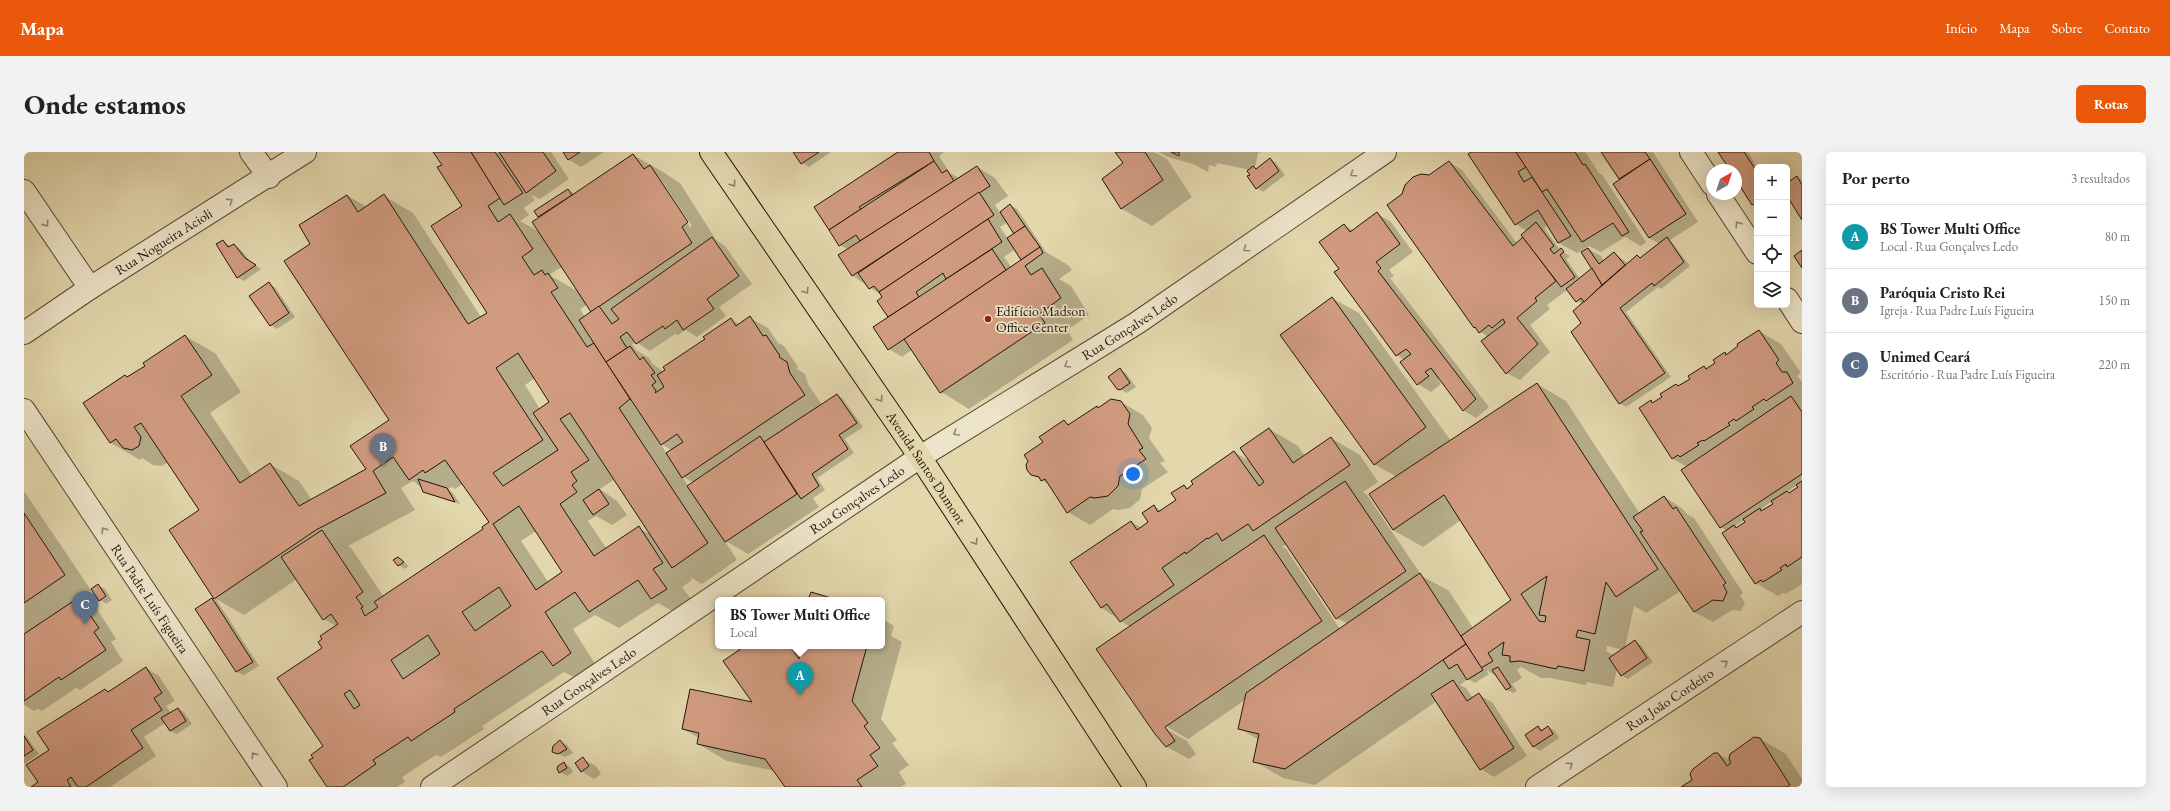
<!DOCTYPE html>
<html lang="pt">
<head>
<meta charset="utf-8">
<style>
  body { margin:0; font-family:"EB Garamond",serif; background:#f2f2f2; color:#222 }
  .controls { position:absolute; right:12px; top:12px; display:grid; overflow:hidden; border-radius:6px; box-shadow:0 4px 16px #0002 }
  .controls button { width:36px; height:36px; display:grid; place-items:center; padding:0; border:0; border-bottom:1px solid #e0e0e0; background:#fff; color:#222; font:20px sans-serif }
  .compass { position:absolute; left:1682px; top:12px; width:36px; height:36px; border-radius:50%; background:#fff; box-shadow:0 4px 16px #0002; rotate:39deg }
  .you { position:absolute; left:1109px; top:322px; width:14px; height:14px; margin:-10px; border:3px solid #fff; border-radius:50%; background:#1a73e8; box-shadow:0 0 0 6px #1a73e833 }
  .badge { display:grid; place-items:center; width:26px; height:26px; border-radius:50%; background:#ea580c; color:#fff; font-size:13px; font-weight:700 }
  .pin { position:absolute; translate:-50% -33px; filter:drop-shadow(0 1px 2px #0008) }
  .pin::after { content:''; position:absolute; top:21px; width:14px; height:12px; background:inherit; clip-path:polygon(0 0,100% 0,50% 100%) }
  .popup { position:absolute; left:691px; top:445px; width:170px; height:52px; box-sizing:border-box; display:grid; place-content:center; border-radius:6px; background:#fff; filter:drop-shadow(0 1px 3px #0005); font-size:13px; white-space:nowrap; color:#767676 }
  .popup b { font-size:15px; color:#222 }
  .popup::after { content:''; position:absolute; left:50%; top:100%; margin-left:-8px; border:8px solid transparent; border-top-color:#fff }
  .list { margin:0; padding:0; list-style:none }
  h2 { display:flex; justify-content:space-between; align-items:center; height:52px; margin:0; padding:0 16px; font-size:17px }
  h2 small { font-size:13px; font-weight:400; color:#767676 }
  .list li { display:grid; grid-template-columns:26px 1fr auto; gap:12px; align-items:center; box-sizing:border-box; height:64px; padding:0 16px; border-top:1px solid #e0e0e0 }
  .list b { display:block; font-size:15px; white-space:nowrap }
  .list p { margin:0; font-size:13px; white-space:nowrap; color:#767676 }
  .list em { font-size:13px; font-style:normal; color:#767676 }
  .icon { flex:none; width:22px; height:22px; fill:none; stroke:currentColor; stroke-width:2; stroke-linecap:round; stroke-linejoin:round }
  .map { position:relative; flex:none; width:1778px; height:635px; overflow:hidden; border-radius:6px }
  header { display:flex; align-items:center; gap:24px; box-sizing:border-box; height:56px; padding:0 20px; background:#ea580c; color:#fff }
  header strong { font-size:19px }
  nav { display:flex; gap:22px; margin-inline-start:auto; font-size:14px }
  .intro { display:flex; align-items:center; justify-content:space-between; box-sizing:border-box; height:96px; padding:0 24px }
  h1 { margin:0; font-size:28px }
  .button { padding:10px 18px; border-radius:6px; background:#ea580c; color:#fff; font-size:14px; font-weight:700 }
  main { display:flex; gap:24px; padding:0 24px }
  aside { flex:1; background:#fff; border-radius:6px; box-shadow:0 4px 16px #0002 }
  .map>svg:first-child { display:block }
  .shadow { fill:#0003; fill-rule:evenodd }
  .building { fill:#d19b80; stroke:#21150d; fill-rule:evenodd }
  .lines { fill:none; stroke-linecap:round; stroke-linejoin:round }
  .minor-casing { stroke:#524635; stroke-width:24 }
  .tertiary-casing { stroke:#524635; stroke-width:24 }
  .primary-casing { stroke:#21150d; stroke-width:24 }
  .minor { stroke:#ede5c9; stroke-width:22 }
  .tertiary { stroke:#ede5c9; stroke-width:22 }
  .primary { stroke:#e3d7ac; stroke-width:22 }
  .oneway { stroke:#918774 }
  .oneway2 { stroke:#8c8064 }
  .poi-dot { fill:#8f2418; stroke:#ede5c9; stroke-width:1.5 }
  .labels { text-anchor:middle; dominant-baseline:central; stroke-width:3.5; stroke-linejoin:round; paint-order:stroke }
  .street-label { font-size:14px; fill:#21150d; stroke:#ede5c9 }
  .poi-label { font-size:14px; fill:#21150d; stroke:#ede5c9; text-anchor:start }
</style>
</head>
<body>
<header>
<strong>Mapa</strong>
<nav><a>Início</a><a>Mapa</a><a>Sobre</a><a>Contato</a></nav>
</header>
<div class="intro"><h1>Onde estamos</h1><a class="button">Rotas</a></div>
<main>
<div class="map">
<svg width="1778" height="635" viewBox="0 0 1778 635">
  <rect width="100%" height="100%" fill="#e3d7ac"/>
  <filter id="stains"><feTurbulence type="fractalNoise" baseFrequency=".005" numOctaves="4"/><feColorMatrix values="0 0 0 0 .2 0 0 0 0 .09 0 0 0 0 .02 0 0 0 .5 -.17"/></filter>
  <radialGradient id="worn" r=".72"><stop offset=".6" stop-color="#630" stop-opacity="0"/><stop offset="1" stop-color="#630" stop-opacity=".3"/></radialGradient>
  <g class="shadow">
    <path d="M411 0H527L545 27 516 47 507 43 511 48 500 56 505 63 496 69 515 80 517 65 512 60 544 38 551 42 609 3 639 20 656 31 692 88 701 94 728 132 695 155 702 164 673 185 662 178 654 183 651 182 626 199 612 190 608 192 612 198 625 206 629 212 640 220 707 167 716 173 726 166 744 176 754 191 760 194 774 215 772 216 781 222 784 232 798 253 813 243 819 247 839 275 821 287 830 301 793 326 801 338 789 346 795 355 724 402 700 388 713 408 678 432 666 425 668 428 658 435 672 454 657 464 634 451 595 476 571 463 549 477 575 518 559 530 540 520 458 574 460 577 417 605 412 603 378 625 381 630 373 635H304L290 606 300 595 299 496 312 474 300 467 273 427 220 463 192 447 235 514 220 523 213 520 172 458 188 447 192 449 147 379 177 359 144 310 138 314 129 313 118 306 116 308 87 291 104 226 161 184 191 201 217 240 186 261 228 324 246 312 275 329 288 348 343 318 367 268 287 92 324 44 343 55 360 44 389 61 457 165 465 161 440 54ZM633 25H635L668 74 666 75ZM538 115 555 140 527 124 526 122ZM563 153 569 160 561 165 556 157ZM511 226 527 250 516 257 501 233ZM636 291 644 296 648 298 643 302ZM658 324 670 331 664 334ZM591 327 627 383 615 376 583 397 564 369 572 364 588 373 603 363 593 349 576 337ZM389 329 407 343 436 352 429 341 424 337 427 335 431 337 439 332 466 371 460 377 360 445 327 396 324 394 391 358 377 336ZM512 379 540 421 525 431 497 389Z"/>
    <path d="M540 0H580L557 15 544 7Z"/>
    <path d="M770 0H807L785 15 778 11Z"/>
    <path d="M875 0H920L915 4 926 21 935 26 953 15 971 26 984 44 971 53 976 60 986 53 993 57 1022 100 1044 113 1048 118 1035 127 1047 134 1065 163 1043 178 1049 188 945 257 917 240 889 197 878 205 865 197 866 165 855 149 860 145 829 124 816 104 825 98 816 93 791 55ZM984 70 991 82 984 87 976 75ZM991 97 999 108 988 116 980 105Z"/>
    <path d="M1093 0H1130L1143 7 1168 45 1128 74 1098 57 1079 27 1100 12Z"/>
    <path d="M1134 0H1237L1234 1 1231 16 1233 17 1246 7 1252 11 1261 23 1239 40 1233 36 1226 18 1193 11 1192 15 1185 13 1184 20 1169 12 1144 5Z"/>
    <path d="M1448 0H1561L1575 21 1579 24 1622 90 1617 94 1601 85 1577 100 1565 94 1553 101 1535 91 1524 73 1520 76 1536 98 1546 104 1542 107 1556 127 1569 116 1564 97 1577 104 1580 109 1590 101 1605 112 1613 104 1617 106 1636 92 1625 86 1596 28 1578 0H1629L1674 70 1646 88 1666 114 1637 137 1634 135 1602 160 1647 225 1602 255 1595 251 1558 171 1559 152 1553 149 1544 137 1523 153 1526 157 1506 173 1526 200 1496 228 1483 221 1464 185 1450 175 1405 24 1425 10 1438 18 1493 91 1500 86 1503 79 1492 72Z"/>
    <path d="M1695 0H1724L1733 15V54L1729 52 1712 26V18H1707Z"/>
    <path d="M1773 25 1778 28V66L1763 43V32Z"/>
    <path d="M1353 62 1366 69 1389 100 1365 118 1370 124 1366 126 1465 255 1452 266 1439 258 1416 226 1414 227 1417 232 1407 240 1394 232 1378 210 1380 208 1373 203 1316 117 1320 73 1330 79Z"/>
    <path d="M199 89 207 95 210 93 216 97 228 111 237 117 220 129 213 125Z"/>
    <path d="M245 132 251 135 271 165 253 177 246 173Z"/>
    <path d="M1308 146 1335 161 1427 289 1513 232 1542 249 1616 362 1640 345 1658 356 1663 362 1670 366 1719 441 1716 443 1721 451 1717 459 1708 458 1689 470 1670 460 1657 439 1622 461 1610 454 1601 496 1611 490 1617 493 1629 510 1604 527 1597 523 1593 517 1589 535 1563 530 1562 533 1526 526H1517L1497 515 1493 518 1498 526 1488 532 1493 539 1489 541 1483 538 1474 525 1462 518 1465 522 1451 531 1444 527 1436 533 1442 536 1449 546 1455 543 1468 550 1503 604 1470 625 1457 617 1413 549 1291 633 1259 626 1230 609 1235 588 1215 576 1221 548 1164 587 1140 573V576L1163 589 1172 602 1165 607 1143 595 1074 497 1106 475 1078 456 1047 410 1107 370 1118 376 1126 371 1130 354 1137 359 1153 348 1160 334 1165 337 1210 300 1227 310 1245 277 1274 294 1281 304 1307 286 1336 303 1354 330 1339 340 1343 343 1398 424 1425 439 1449 476 1489 448 1437 368 1399 395 1369 378 1373 325 1350 312ZM1263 392 1313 466 1324 472 1316 477 1262 397 1258 395ZM1583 494 1599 498 1590 503 1582 499Z"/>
    <path d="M1735 179 1757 192 1777 221 1773 224 1778 230V432L1762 442 1759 441 1754 444 1732 431 1703 379 1697 375 1659 318 1663 315 1649 307 1616 256 1627 250 1629 251 1639 245 1652 233 1655 235 1667 227 1680 215 1683 217 1692 211 1701 201 1704 203ZM1773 333 1776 335 1766 342 1763 340ZM1748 349 1750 352 1739 359 1736 358ZM1721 368 1722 370 1713 376 1711 374Z"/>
    <path d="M1096 218 1102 221 1112 235 1103 241 1094 236Z"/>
    <path d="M1097 250 1119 263 1128 276 1125 286 1141 309 1136 311 1144 320 1118 337 1116 347 1106 356 1094 358 1089 357 1066 373 1044 360 1026 333 1008 322 1020 291 1040 269 1046 273 1073 255 1075 256Z"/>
    <path d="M0 339 67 438 74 433 81 437 88 448 82 452 76 448 68 438 54 447 73 457 92 487 87 490 99 509 56 538 52 536 18 559 14 557 10 559 0 553Z"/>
    <path d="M374 406 380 410 385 414 381 417 374 413Z"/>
    <path d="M858 467 870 474 867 484 878 490 857 567 873 588 868 591 885 613 875 620 882 632 877 635H763L751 619 703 609 674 592 675 586 659 577 731 552 723 494H858Z"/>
    <path d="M122 516 135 524 151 549 142 554 147 561 154 557 160 560 168 572 153 582 146 579 141 571 120 585 132 604 86 635H9L15 630 26 598 81 538 85 541Z"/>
    <path d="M1514 575 1519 578 1524 575 1531 579 1535 586 1516 599 1510 595 1502 583Z"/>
    <path d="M0 581 15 602 0 612Z"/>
    <path d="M1736 587 1762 602 1778 627V635H1659L1669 628 1694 602 1705 608 1707 602Z"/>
    <path d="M536 589 543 593 549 601 541 605 529 599Z"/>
    <path d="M559 607 572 614 577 622 570 627 557 619Z"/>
    <path d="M540 611 546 615 549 620 543 624 536 620Z"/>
  </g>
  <g class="building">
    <path d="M409 0H447L476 46 464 54 474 70 486 62 509 97 498 105 510 123 518 118 521 123 524 121 534 136 527 140 563 195 570 191 606 247 595 256 684 391 648 416 546 261 536 267 565 308 547 320 553 329 548 333 553 340 536 352 570 404 615 374 639 411 629 417 643 437 627 447 614 428 565 460 551 440 521 460 547 501 529 514 518 499 430 557 431 560 387 589 384 585 349 608 352 612 319 635H303L285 608 289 606 287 603 299 594 253 526 298 496 294 490 298 487 296 484 314 472 307 462 299 468 257 405 298 378 339 440 332 445 339 455 337 456 341 464 354 455 350 450 459 377 458 375 465 370 421 308 401 321 399 318 385 328 369 305 349 319 362 341 292 378 190 447 145 378 175 358 117 271 110 275 117 285 115 294 108 298 99 296 92 287 86 291 59 251 101 223 103 225 121 214 119 211 161 183 188 223 157 244 216 331 246 311 275 354 342 317 326 294 365 268 260 109 286 92 275 73 323 43 334 60 360 42 444 172 463 161 407 74 438 54 413 15 418 13ZM494 201 525 250 509 261 534 298 479 334 469 321 519 288 472 216ZM495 354 538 420 512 438 469 372ZM475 435 487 454 451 479 438 460ZM404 483 416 502 379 527 367 508ZM326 538 336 553 330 557 320 542Z"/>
    <path d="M447 0H471L499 41 480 53Z"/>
    <path d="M475 0H519L532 19 502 41Z"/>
    <path d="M539 0H556L544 8Z"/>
    <path d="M769 0H795L777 12Z"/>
    <path d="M874 0H905L910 9 835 55 837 57 805 78 790 55Z"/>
    <path d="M1091 0H1121L1139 28 1097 57 1078 27 1099 11Z"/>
    <path d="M1147 0H1155V4Z"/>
    <path d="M1447 0H1492L1502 15 1494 20 1500 30 1508 25 1547 84 1534 91 1514 58 1491 73 1444 2Z"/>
    <path d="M1492 0H1551L1559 13 1561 12 1605 80 1598 84 1589 71 1558 90 1523 37 1518 40Z"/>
    <path d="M1577 0H1621L1626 7 1595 27Z"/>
    <path d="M1694 0H1720L1733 20V50L1728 53 1712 28V18H1706Z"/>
    <path d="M609 2 620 17 626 13 664 70 658 75 668 91 567 160 508 70Z"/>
    <path d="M1246 6 1255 19 1232 37 1223 24 1226 23 1223 19 1229 14 1232 17Z"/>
    <path d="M1626 7 1662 62 1625 86 1589 32Z"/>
    <path d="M910 9 918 21 923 18 930 29 836 89 832 83 815 94 805 78Z"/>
    <path d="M1425 9 1489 94 1499 85 1532 129 1511 146 1513 149 1493 166 1514 192 1482 222 1457 189 1481 171 1479 167 1468 176 1465 173 1455 181 1451 175 1450 176 1363 53 1378 42 1381 33 1389 25 1397 22 1405 23Z"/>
    <path d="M953 14 966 34 828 124 814 103Z"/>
    <path d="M1773 24 1778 33V68L1763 44V31Z"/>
    <path d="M544 37 548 43 514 65 510 59Z"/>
    <path d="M955 40 970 63 855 140 850 134 845 137 834 121Z"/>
    <path d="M986 52 1001 74 990 82 976 60Z"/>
    <path d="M1353 60 1376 92 1352 110 1357 116 1354 119 1452 247 1439 259 1407 216 1401 220 1405 224 1393 233 1376 210 1387 202 1382 197 1372 204 1310 120 1315 117 1295 90 1320 72 1326 80Z"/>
    <path d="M964 67 978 90 922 127 919 121 892 140 895 145 864 165 853 149 858 145 855 140Z"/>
    <path d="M1512 70 1530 94 1526 97 1530 102 1537 96 1540 100 1536 103 1551 125 1537 135 1497 83Z"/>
    <path d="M1001 74 1016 95 997 108 983 86Z"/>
    <path d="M688 85 715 124 683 147 690 157 659 178 653 168 641 177 639 174 612 192 603 180 596 185 603 196 582 210 555 168 575 154 588 172 595 167 587 157Z"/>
    <path d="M1643 85 1660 110 1630 134 1628 131 1596 156 1641 221 1595 252 1547 180 1557 171 1549 159 1613 103 1616 106Z"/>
    <path d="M199 88 204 95 210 92 221 106 232 113 213 126 192 92Z"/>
    <path d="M1016 95 1019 101 1001 114 1007 123 1018 116 1037 146 1015 162 1021 171 916 241 880 187Z"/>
    <path d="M1564 96 1575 112 1590 100 1601 113 1578 133 1557 100Z"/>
    <path d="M968 97 982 118 864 198 849 175Z"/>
    <path d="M1778 98V116L1770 104Z"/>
    <path d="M1568 116 1578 133 1560 150 1557 146 1552 150 1542 137Z"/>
    <path d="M245 130 265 161 246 174 225 144Z"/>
    <path d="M1308 145 1402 275 1350 313 1256 183Z"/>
    <path d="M726 164 739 184 742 183 756 204 755 205 763 210 766 221 781 243 658 326 642 301 659 290 653 282 637 293 582 210 606 194 616 208 619 205 631 221 627 223 632 230 628 233 632 239 631 241 640 235 633 223 641 218 639 215 681 187 679 185 707 166 712 174Z"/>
    <path d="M1735 178 1755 208 1752 211 1758 220H1763L1769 231 1742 249 1740 247 1728 255 1730 257 1712 269 1710 267 1704 271 1706 273 1680 289 1679 288 1673 291 1675 293 1656 305 1654 303 1648 307 1615 256 1627 248 1628 251 1638 245 1636 242 1652 232 1654 234 1666 227 1664 224 1680 214 1682 217 1691 211 1689 208 1701 200 1702 203 1714 194 1713 192Z"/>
    <path d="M1096 216 1106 231 1096 238 1093 237 1084 225Z"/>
    <path d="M1513 231 1634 417 1592 445 1582 430 1571 482 1554 478 1552 485 1566 488 1560 519 1534 514 1532 517 1496 509 1486 510V504L1478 503 1480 490 1464 501 1469 509 1457 516 1437 484 1487 448 1420 343 1369 378 1345 342ZM1523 424 1515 463 1522 464 1521 470 1515 469 1497 442Z"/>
    <path d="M813 242 833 271 815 283 824 297 788 322 795 334 777 347 740 290Z"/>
    <path d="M1767 244 1778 260V322L1696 376 1657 318Z"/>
    <path d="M1087 247 1097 249 1106 262 1104 272 1119 296 1115 298 1122 307 1096 324 1094 334 1084 344 1071 346 1066 345 1043 361 1021 327 1017 329 1015 325 1007 323 1003 318 1002 313 1004 309 1000 303 1019 290 1015 285 1040 268 1044 273 1073 254 1074 256Z"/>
    <path d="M1245 276 1269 311 1307 285 1326 313 1229 379 1224 372 1198 389 1193 381 1184 387 1183 386 1162 402 1161 400 1138 416 1150 433 1096 470 1083 452 1077 456 1046 410 1107 369 1113 378 1124 370 1118 361 1130 353 1134 360 1152 348 1147 341 1160 333 1163 337 1169 332 1167 329 1210 299 1235 334 1240 330 1216 296Z"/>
    <path d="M736 284 773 342 701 390 663 334Z"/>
    <path d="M394 327 423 336 431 350 399 340Z"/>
    <path d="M1321 329 1382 419 1312 467 1251 376Z"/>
    <path d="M1778 329V405L1763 415 1762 412 1756 416 1758 418 1739 430 1737 428 1731 432 1698 381 1710 373 1712 376 1721 370 1719 367 1736 356 1737 359 1749 352 1747 349 1763 339 1765 341 1774 335 1772 333Z"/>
    <path d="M575 337 585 352 569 363 559 348Z"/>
    <path d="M1640 344 1649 357 1652 355 1702 431 1699 433 1703 440 1699 449 1689 448 1670 460 1616 380 1619 379 1609 365Z"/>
    <path d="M0 361 41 423 0 451Z"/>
    <path d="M1240 383 1298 469 1141 575 1151 589 1142 595 1131 582 1072 497Z"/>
    <path d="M374 405 380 410 374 414 369 408Z"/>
    <path d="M1396 421 1442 492 1261 617 1229 610 1235 582 1214 577 1222 541Z"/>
    <path d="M74 432 82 444 75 449 67 437Z"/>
    <path d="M787 440 814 448H784Z"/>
    <path d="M54 446 75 476 70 480 82 498 37 528 35 525 0 549V482Z"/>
    <path d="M188 446 229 510 212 520 171 457Z"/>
    <path d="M1611 488 1623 506 1597 524 1585 506Z"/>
    <path d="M1442 492 1459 518 1443 528 1433 512 1425 517 1419 508Z"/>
    <path d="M721 494H766L775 507 778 494H843L828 549 844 571 840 574 856 596 846 603 854 614 833 628 838 635H761L741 607 673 592 675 581 658 577 666 537 728 550 699 509Z"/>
    <path d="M122 515 138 541 130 546 138 558 107 578 119 596 62 635H54L47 625 43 628 47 635H7L14 630 2 613 25 598 13 580 81 537 84 540Z"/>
    <path d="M1474 515 1487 535 1482 538 1468 518Z"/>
    <path d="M1429 528 1443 549 1455 541 1490 596 1456 618 1407 542Z"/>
    <path d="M154 556 162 569 146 579 137 566Z"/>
    <path d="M1514 574 1517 579 1524 574 1529 582 1509 595 1501 583Z"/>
    <path d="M0 584 9 598 0 604Z"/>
    <path d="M1730 585 1736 586 1766 633 1763 635H1657L1668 628 1666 622 1669 617 1690 601H1694L1703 614 1707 611 1705 607 1706 602Z"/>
    <path d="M536 588 543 597 534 602 528 600 529 594Z"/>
    <path d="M559 605 565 614 557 620 551 611Z"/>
    <path d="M540 610 543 616 535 621 533 617 534 614Z"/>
  </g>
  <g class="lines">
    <defs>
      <g id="minor">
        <path d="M227 0 245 25"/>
        <path d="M0 39 66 136"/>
        <path id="s1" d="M0 181 66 136 281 0"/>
        <path id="s2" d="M0 258 252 635"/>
        <path id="s3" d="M408 635 896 305 1113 171 1361 0"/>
      </g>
      <g id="tertiary">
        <path d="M1667 0 1688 32"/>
        <path d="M1694 42 1733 101"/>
        <path d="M1763 147 1778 170"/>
        <path id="s4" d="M1513 635 1778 460"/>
      </g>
      <g id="primary">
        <path id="s5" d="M687 0 896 305 1111 635"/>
      </g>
    </defs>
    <use href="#minor" class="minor-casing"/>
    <use href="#tertiary" class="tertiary-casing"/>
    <use href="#primary" class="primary-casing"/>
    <use href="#minor" class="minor"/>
    <use href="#tertiary" class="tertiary"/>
    <use href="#primary" class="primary"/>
  </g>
  <defs><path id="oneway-chevron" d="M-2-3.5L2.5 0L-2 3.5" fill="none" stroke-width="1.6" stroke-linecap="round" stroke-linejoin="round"/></defs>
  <g class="oneway">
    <use href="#oneway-chevron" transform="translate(1329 22) rotate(145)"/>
    <use href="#oneway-chevron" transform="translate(206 49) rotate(-32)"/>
    <use href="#oneway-chevron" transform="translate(22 72) rotate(55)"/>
    <use href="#oneway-chevron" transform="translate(1714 72) rotate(-123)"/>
    <use href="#oneway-chevron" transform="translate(1222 97) rotate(145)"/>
    <use href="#oneway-chevron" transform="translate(1043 213) rotate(149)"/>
    <use href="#oneway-chevron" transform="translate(932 281) rotate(149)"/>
    <use href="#oneway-chevron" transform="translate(80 378) rotate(-124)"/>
    <use href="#oneway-chevron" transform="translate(1701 511) rotate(-34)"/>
    <use href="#oneway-chevron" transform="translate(230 603) rotate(-124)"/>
    <use href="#oneway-chevron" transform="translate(1546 613) rotate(-34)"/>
  </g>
  <g class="oneway2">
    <use href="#oneway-chevron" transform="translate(709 32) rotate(56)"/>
    <use href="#oneway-chevron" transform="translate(782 139) rotate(56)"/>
    <use href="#oneway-chevron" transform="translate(856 247) rotate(56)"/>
    <use href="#oneway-chevron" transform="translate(951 390) rotate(57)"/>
  </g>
  <circle class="poi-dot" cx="964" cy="167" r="4"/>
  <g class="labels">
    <g class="street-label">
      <text stroke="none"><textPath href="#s1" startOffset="167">Rua Nogueira Acioli</textPath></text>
      <text stroke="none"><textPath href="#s3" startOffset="836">Rua Gonçalves Ledo</textPath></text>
      <text stroke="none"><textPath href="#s5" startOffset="382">Avenida Santos Dumont</textPath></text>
      <text stroke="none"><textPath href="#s3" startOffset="513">Rua Gonçalves Ledo</textPath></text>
      <text stroke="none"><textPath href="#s2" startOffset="227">Rua Padre Luís Figueira</textPath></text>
      <text stroke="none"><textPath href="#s3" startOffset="189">Rua Gonçalves Ledo</textPath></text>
      <text stroke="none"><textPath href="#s4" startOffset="159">Rua João Cordeiro</textPath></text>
    </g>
    <g class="poi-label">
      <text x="972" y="159">Edifício Madson<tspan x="972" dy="16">Office Center</tspan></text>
    </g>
  </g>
  <rect width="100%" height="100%" filter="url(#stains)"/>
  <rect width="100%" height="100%" fill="url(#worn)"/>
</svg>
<div class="controls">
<button>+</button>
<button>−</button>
<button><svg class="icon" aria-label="locate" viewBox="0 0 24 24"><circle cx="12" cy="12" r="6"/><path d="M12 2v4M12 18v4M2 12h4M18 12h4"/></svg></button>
<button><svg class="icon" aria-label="layers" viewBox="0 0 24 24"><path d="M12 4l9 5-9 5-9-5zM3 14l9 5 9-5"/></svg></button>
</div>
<svg class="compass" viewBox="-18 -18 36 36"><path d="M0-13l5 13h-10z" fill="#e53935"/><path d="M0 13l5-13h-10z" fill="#767676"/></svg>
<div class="you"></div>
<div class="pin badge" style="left:776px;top:543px;background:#0f9aa8">A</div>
<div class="popup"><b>BS Tower Multi Office</b>Local</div>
<div class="pin badge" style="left:359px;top:314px;background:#6b7280">B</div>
<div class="pin badge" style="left:61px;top:472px;background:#5c6f8a">C</div>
</div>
<aside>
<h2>Por perto<small>3 resultados</small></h2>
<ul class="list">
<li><span class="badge" style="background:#0f9aa8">A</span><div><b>BS Tower Multi Office</b><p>Local · Rua Gonçalves Ledo</p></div><em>80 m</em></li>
<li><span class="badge" style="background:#6b7280">B</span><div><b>Paróquia Cristo Rei</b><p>Igreja · Rua Padre Luís Figueira</p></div><em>150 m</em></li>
<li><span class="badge" style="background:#5c6f8a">C</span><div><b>Unimed Ceará</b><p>Escritório · Rua Padre Luís Figueira</p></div><em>220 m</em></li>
</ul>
</aside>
</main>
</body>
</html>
